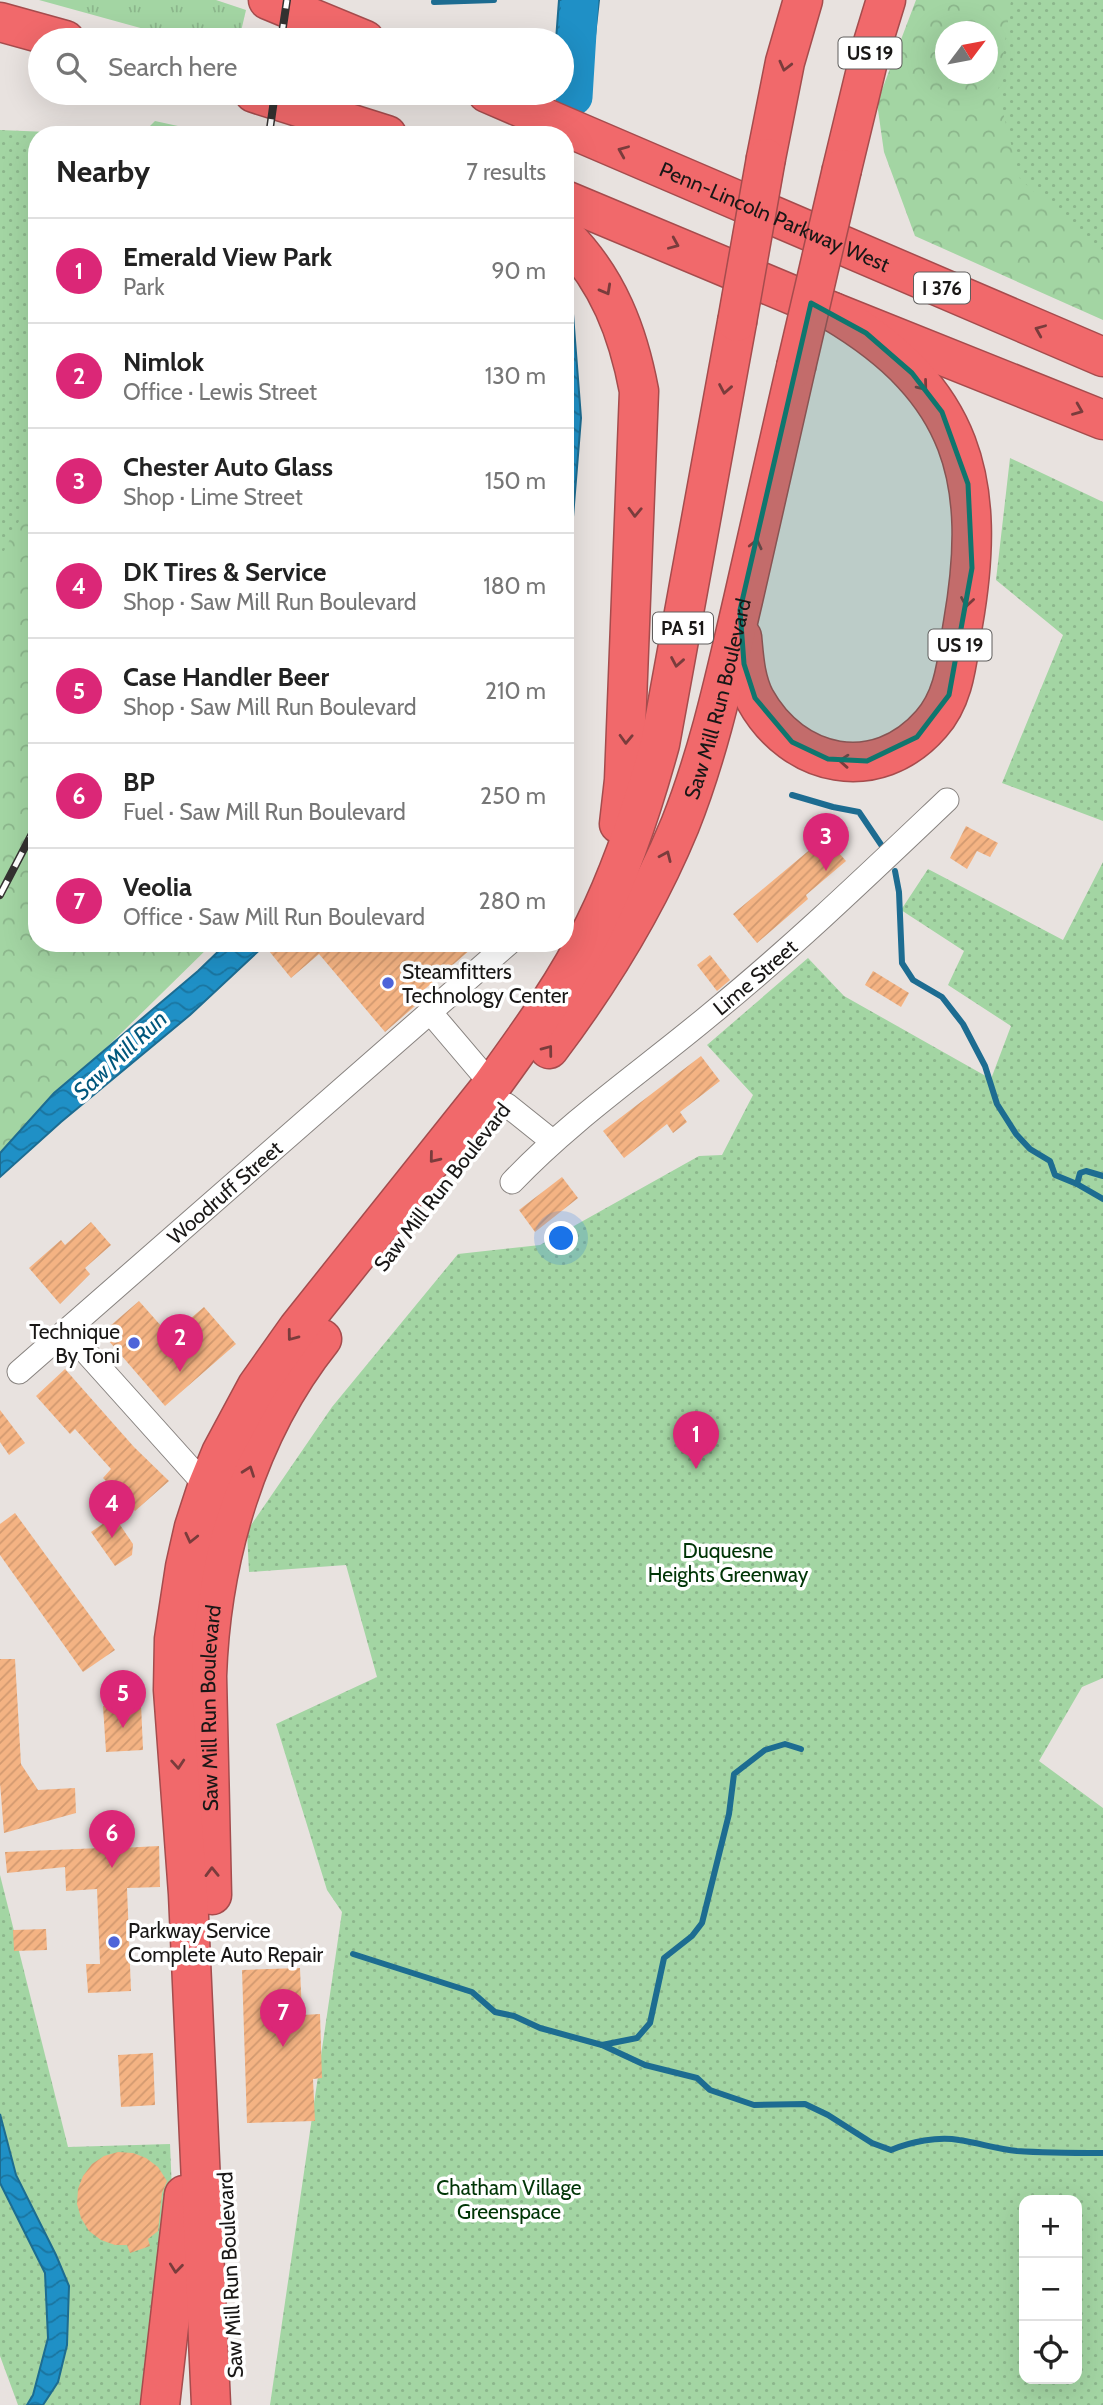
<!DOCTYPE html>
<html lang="en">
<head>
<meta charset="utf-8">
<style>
  body { margin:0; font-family:Cabin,sans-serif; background:#f2f2f2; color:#222 }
  .controls { position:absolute; right:21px; bottom:21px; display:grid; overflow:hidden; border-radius:14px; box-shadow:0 7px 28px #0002 }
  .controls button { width:63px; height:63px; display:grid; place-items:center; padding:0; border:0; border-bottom:2px solid #e0e0e0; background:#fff; color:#222; font:35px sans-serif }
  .compass { position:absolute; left:935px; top:21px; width:63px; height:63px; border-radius:50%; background:#fff; box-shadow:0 7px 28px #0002; rotate:58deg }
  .you { position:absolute; left:562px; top:1239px; width:24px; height:24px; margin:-18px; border:5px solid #fff; border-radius:50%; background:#1a73e8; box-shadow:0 0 0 10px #1a73e833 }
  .badge { display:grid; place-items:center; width:46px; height:46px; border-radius:50%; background:#db2777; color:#fff; font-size:23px; font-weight:700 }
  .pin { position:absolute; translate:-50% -58px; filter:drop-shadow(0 2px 4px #0008) }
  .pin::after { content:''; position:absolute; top:37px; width:24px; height:21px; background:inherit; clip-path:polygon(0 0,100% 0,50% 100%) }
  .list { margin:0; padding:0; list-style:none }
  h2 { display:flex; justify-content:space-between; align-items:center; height:91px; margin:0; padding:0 28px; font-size:30px }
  h2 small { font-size:23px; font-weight:400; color:#767676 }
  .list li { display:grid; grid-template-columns:46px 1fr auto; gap:21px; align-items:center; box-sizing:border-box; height:105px; padding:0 28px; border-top:2px solid #e0e0e0 }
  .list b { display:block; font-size:26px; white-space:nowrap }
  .list p { margin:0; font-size:23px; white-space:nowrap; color:#767676 }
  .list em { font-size:23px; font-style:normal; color:#767676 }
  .icon { flex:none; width:38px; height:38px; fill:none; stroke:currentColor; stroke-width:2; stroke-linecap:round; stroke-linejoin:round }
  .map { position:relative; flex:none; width:1103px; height:2405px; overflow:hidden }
  .search { position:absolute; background:#fff; box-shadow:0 7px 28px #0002; left:28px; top:28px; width:546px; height:77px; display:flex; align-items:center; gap:18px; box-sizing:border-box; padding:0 24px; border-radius:38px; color:#767676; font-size:26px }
  .panel { position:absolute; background:#fff; box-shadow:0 7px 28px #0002; left:28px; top:126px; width:546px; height:826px; border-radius:28px }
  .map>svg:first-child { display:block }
  .grass { fill:url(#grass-tufts) }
  .forest { fill:url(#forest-crowns); fill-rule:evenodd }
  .park { fill:url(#park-dots); fill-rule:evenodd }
  .water { fill:url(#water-waves); stroke:#1d6c91; stroke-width:2 }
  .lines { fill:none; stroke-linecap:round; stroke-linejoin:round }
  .stream { stroke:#1d6c91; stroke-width:6 }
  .river { stroke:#1f90c6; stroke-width:37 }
  .building { fill:url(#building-hatch) }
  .street-casing { stroke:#87827f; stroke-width:25 }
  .highway-casing { stroke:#a54c4d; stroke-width:41 }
  .street { stroke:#fff; stroke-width:23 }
  .highway { stroke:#f1696b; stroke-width:38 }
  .rail-casing { stroke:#343231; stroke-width:8 }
  .rail { stroke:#fff; stroke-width:5; stroke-dasharray:16; stroke-linecap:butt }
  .highway-bridge-casing { stroke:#a54c4d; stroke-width:41; stroke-linecap:butt }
  .highway-bridge { stroke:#f1696b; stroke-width:38 }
  .oneway { stroke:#7a3c3c }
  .marked { fill:#0f766e; fill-opacity:0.2; stroke:#0f766e; stroke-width:5; stroke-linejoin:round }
  .poi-dot { fill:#4e64d9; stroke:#fff; stroke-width:2.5 }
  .labels { text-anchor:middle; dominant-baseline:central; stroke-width:7; stroke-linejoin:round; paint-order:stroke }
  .shield { fill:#fff; stroke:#5e5d5c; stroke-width:2 }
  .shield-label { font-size:19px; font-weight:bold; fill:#191716 }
  .street-label { font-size:21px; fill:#191716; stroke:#fff }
  .poi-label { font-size:21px; fill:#191716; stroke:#fff; text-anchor:start }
  .park-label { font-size:21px; fill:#003506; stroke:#fff }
  .water-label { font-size:23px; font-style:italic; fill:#01577c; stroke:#fff }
</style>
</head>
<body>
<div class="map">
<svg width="1103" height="2405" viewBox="0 0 1103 2405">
  <defs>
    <pattern id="grass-tufts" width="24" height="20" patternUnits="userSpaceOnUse" patternTransform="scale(1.75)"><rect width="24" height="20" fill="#a3d5a3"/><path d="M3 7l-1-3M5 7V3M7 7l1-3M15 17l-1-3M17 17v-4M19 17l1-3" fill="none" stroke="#8cb68c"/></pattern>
    <pattern id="forest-crowns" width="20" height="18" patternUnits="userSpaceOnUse" patternTransform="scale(1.75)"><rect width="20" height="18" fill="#a3d5a3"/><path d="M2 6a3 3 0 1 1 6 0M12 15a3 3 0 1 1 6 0" fill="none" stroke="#8cb68c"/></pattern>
    <pattern id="park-dots" width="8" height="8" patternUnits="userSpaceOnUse" patternTransform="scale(1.75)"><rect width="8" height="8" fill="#a3d5a3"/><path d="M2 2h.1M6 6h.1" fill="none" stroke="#8cb68c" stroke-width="1.8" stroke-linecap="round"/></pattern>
    <pattern id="water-waves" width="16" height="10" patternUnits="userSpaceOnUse" patternTransform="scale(1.75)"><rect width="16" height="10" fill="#1f90c6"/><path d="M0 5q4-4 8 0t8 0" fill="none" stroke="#1a75a0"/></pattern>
    <pattern id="building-hatch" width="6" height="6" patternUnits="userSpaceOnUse" patternTransform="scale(1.75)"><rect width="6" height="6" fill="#f4b383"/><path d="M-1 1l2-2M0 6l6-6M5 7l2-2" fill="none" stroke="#d19970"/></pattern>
  </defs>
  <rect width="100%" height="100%" fill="#e8e2df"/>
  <path class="grass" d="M39 0H216L246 10 239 40H184Z"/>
  <g class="forest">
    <path d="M916 0H1103V320L915 236 884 152 877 103ZM946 32H988V74H946Z"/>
    <path d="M155 121 219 135H141Z"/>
    <path d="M0 211 37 227V943H213L0 1152Z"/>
  </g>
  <g class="park">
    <path d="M1011 0H1103V250L1094 245 1020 179 998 93Z"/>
    <path d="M0 130 120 135H37V485L0 559Z"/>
    <path d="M1010 458 1103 502V821L1002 783 1063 635 996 580Z"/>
    <path d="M1103 862V1678L1082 1687 1039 1761 1103 1808V2405H270L342 1912 327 1890 276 1724 377 1677 346 1565 249 1572 247 1531 332 1407 458 1254 540 1245 699 1156 722 1155 753 1095 707 1045 808 958 844 996 991 1079 1011 1026 948 985 964 951 901 910 928 869 1063 940ZM1024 2200H1077V2379H1024Z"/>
    <path d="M0 1875 68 2147 170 2144 181 2405H18L0 2356Z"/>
  </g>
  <g class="water">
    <path d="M559 0H599L589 89 562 82V40H556Z"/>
    <path d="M565 281 571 288 581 418 573 517 570 625 565 638Z"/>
    <path d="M227 943H267L190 1015 61 1122 0 1177V1153L54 1093 198 971Z"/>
    <path d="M0 2114 16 2175 56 2255 69 2286 67 2345 58 2382 43 2405H27L33 2395 48 2338 45 2273 0 2183Z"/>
  </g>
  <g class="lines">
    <g class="stream">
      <path d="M434 2 494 0"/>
      <path d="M792 795 833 807 859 812 884 849"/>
      <path d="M895 871 899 892 902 963 913 980 942 997 963 1024 985 1066 997 1104 1016 1134 1030 1149 1050 1161 1055 1175 1077 1184 1103 1199"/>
      <path d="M1077 1184 1080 1173 1086 1171 1103 1176"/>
      <path d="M353 1954 472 1992 495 2012 514 2016 540 2028 602 2045 637 2038 650 2023 664 1958 692 1936 702 1923 729 1814 734 1774 765 1750 785 1744 801 1749"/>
      <path d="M602 2045 645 2065 697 2078 710 2090 754 2105 805 2104 828 2115 872 2143 891 2150C910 2142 938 2136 959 2140 979 2143 997 2149 1017 2151 1046 2153 1075 2153 1103 2153"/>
    </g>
    <path class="river" d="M574 97 580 0"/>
  </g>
  <g class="building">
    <path d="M966 826 998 843 990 857 977 851 967 869 950 858Z"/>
    <path d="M825 837 846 861 806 895 808 899 757 943 733 914Z"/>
    <path d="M277 943H478L411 1001 415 1006 385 1032 319 954 291 978 269 951Z"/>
    <path d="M710 955 730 980 717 991 697 965Z"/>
    <path d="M873 971 909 993 901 1007 865 985Z"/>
    <path d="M701 1056 720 1081 680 1112 687 1122 673 1133 667 1124 624 1158 603 1131Z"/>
    <path d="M562 1177 578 1198 535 1232 519 1210Z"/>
    <path d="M91 1222 111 1245 85 1268 90 1274 60 1304 29 1268 61 1240 65 1245Z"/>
    <path d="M139 1301 170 1336 204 1307 236 1344 165 1406 102 1333Z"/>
    <path d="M65 1369 134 1447 169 1481 135 1511 103 1478 111 1469 75 1429 70 1434 36 1396Z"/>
    <path d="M0 1410 25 1443 9 1455 0 1442Z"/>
    <path d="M15 1513 115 1650 83 1672 0 1555V1524Z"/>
    <path d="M114 1516 133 1544 132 1555 115 1566 91 1532Z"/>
    <path d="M0 1659H15L21 1764 38 1790 75 1788 76 1813 4 1833 0 1783Z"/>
    <path d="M141 1704 143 1750 106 1752 103 1706Z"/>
    <path d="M120 1830 121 1848 159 1846 160 1887 127 1888 131 1991 88 1993 86 1964H100L97 1889 66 1891 65 1867 7 1873 5 1852 101 1848 100 1831Z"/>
    <path d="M46 1929 47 1950 14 1951 13 1930Z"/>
    <path d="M300 1968 302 2015 320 2014 322 2078 313 2079 315 2121 247 2123 242 1970Z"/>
    <path d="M153 2053 155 2105 121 2107 118 2055Z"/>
    <path d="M118 2152 133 2153 146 2158 158 2167 167 2181 162 2193 158 2231 148 2239 150 2246 130 2253 127 2245H115L101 2240 89 2231 81 2218 77 2204 78 2189 83 2176 92 2164 104 2156Z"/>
  </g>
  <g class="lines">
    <defs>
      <g id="street">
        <path d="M430 1012 492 1085"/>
        <path d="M507 1105 552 1141"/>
        <path id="s1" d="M512 1182C572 1119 644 1070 711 1014 793 947 870 873 947 800"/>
        <path d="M67 1331 207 1487"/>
        <path id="s2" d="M19 1372 509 943"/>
      </g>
      <g id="highway">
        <path d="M268 0 365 40"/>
        <path d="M0 22 65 40"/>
        <path d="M254 93 387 135"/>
        <path id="s3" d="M487 93 1103 357"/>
        <path d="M766 158 785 62 803 0"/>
        <path d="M842 169 871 49 886 0"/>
        <path d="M565 200 833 312 1103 420"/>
        <path d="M565 236C608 280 628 332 639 391L624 780 619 824"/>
        <path d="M742 637C744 658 745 679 755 699 793 768 877 786 931 724 956 696 957 658 963 624 988 480 964 390 833 312"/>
        <path id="s4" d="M549 1049C601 980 647 905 680 825 709 752 725 677 743 600 760 523 778 445 796 367"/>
        <path id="s5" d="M212 1895 207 1676C211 1558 247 1433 322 1339"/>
        <path d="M160 2405 184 2195"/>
        <path d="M211 2405 188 1894 173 1690 174 1639 185 1567 194 1527 207 1487 221 1453 257 1386 298 1328 492 1085C529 1034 567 982 595 924 623 867 643 806 660 744L737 322"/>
      </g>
    </defs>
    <use href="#street" class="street-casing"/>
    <use href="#highway" class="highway-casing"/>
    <use href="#street" class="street"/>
    <use href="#highway" class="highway"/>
    <defs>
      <g id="rail">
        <path d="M281 40 287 0"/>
        <path d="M269 135 275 93"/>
        <path d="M0 895 37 824"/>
      </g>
    </defs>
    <use href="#rail" class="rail-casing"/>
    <use href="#rail" class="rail"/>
    <defs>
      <g id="highway-bridge">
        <path d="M737 322 766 158"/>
        <path d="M796 367 842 169"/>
      </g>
    </defs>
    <use href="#highway-bridge" class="highway-bridge-casing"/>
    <use href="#highway-bridge" class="highway-bridge"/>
  </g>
  <defs><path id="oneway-chevron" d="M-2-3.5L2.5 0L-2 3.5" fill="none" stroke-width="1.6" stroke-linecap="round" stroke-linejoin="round" transform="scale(1.75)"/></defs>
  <g class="oneway">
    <use href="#oneway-chevron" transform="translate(785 66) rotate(104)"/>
    <use href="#oneway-chevron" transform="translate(623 151) rotate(-157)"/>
    <use href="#oneway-chevron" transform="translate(674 244) rotate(23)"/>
    <use href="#oneway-chevron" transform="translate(606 290) rotate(61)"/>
    <use href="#oneway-chevron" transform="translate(1040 330) rotate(-157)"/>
    <use href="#oneway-chevron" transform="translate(923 386) rotate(51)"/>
    <use href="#oneway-chevron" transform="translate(725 389) rotate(100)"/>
    <use href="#oneway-chevron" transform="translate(1078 410) rotate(22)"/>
    <use href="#oneway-chevron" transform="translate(635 512) rotate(92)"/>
    <use href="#oneway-chevron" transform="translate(756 544) rotate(-77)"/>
    <use href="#oneway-chevron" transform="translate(967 602) rotate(99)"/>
    <use href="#oneway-chevron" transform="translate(677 662) rotate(100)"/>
    <use href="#oneway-chevron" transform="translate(626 739) rotate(92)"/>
    <use href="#oneway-chevron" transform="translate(844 761) rotate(-176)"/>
    <use href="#oneway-chevron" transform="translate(666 856) rotate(-66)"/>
    <use href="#oneway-chevron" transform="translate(548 1050) rotate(-53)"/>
    <use href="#oneway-chevron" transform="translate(434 1158) rotate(129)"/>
    <use href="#oneway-chevron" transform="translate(292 1336) rotate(127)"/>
    <use href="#oneway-chevron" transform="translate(249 1471) rotate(-70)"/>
    <use href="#oneway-chevron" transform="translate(191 1538) rotate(103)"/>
    <use href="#oneway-chevron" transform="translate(178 1764) rotate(86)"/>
    <use href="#oneway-chevron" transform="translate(212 1872) rotate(-91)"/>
    <use href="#oneway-chevron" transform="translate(176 2268) rotate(96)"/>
  </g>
  <path class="marked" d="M811 303 866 333 912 373 942 412 968 484 972 568 949 695 917 737 867 761 828 759 792 742 755 698 744 664 740 610Z"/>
  <g class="poi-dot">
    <circle cx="388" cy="983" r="7"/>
    <circle cx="134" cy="1343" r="7"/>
    <circle cx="114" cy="1942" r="7"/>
  </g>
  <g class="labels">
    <g class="shield">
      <rect x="838.5" y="37.5" width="63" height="31" rx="5"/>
      <rect x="914" y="272.5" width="56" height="31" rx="5"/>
      <rect x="653" y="612.5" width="60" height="31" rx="5"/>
      <rect x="928.5" y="629.5" width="63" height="31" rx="5"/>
    </g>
    <g class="shield-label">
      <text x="870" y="53">US 19</text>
      <text x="942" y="288">I 376</text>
      <text x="683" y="628">PA 51</text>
      <text x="960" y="645">US 19</text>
    </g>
    <g class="street-label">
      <text stroke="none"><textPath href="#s3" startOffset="313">Penn-Lincoln Parkway West</textPath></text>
      <text stroke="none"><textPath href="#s4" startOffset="392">Saw Mill Run Boulevard</textPath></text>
      <text stroke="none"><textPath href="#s1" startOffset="318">Lime Street</textPath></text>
      <text transform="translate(442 1187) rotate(-52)">Saw Mill Run Boulevard</text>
      <text stroke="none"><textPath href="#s2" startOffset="273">Woodruff Street</textPath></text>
      <text stroke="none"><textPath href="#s5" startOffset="187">Saw Mill Run Boulevard</textPath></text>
      <text transform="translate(230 2275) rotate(-93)">Saw Mill Run Boulevard</text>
    </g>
    <g class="poi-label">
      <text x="402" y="971">Steamfitters<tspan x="402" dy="24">Technology Center</tspan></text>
      <text x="120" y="1331" text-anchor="end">Technique<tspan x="120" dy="24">By Toni</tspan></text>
      <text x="128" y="1930">Parkway Service<tspan x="128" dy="24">Complete Auto Repair</tspan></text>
    </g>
    <g class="park-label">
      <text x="728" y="1550">Duquesne<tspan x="728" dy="24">Heights Greenway</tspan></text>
      <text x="509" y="2187">Chatham Village<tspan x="509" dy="24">Greenspace</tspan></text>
    </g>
    <g class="water-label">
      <text transform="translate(120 1055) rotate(-43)">Saw Mill Run</text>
    </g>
  </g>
</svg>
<div class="controls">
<button>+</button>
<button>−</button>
<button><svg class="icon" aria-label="locate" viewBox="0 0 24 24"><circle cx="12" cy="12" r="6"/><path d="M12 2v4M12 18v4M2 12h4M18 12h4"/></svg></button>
</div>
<svg class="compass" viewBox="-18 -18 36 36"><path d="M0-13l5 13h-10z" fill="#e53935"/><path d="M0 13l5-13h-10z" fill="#767676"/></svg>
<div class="you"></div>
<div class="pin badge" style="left:696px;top:1469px">1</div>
<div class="pin badge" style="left:180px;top:1372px">2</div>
<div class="pin badge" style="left:826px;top:871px">3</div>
<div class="pin badge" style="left:112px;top:1538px">4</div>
<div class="pin badge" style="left:123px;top:1728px">5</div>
<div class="pin badge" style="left:112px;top:1868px">6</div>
<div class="pin badge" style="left:283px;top:2047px">7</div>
<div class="search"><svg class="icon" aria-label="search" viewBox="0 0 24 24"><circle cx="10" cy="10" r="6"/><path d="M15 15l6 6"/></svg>Search here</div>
<section class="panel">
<h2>Nearby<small>7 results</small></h2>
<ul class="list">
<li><span class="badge">1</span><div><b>Emerald View Park</b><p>Park</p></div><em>90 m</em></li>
<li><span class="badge">2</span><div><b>Nimlok</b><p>Office · Lewis Street</p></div><em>130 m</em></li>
<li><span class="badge">3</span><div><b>Chester Auto Glass</b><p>Shop · Lime Street</p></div><em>150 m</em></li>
<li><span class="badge">4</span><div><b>DK Tires &amp; Service</b><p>Shop · Saw Mill Run Boulevard</p></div><em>180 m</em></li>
<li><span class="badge">5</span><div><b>Case Handler Beer</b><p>Shop · Saw Mill Run Boulevard</p></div><em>210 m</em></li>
<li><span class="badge">6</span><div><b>BP</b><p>Fuel · Saw Mill Run Boulevard</p></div><em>250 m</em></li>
<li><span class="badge">7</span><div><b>Veolia</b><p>Office · Saw Mill Run Boulevard</p></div><em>280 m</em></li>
</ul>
</section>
</div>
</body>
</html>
